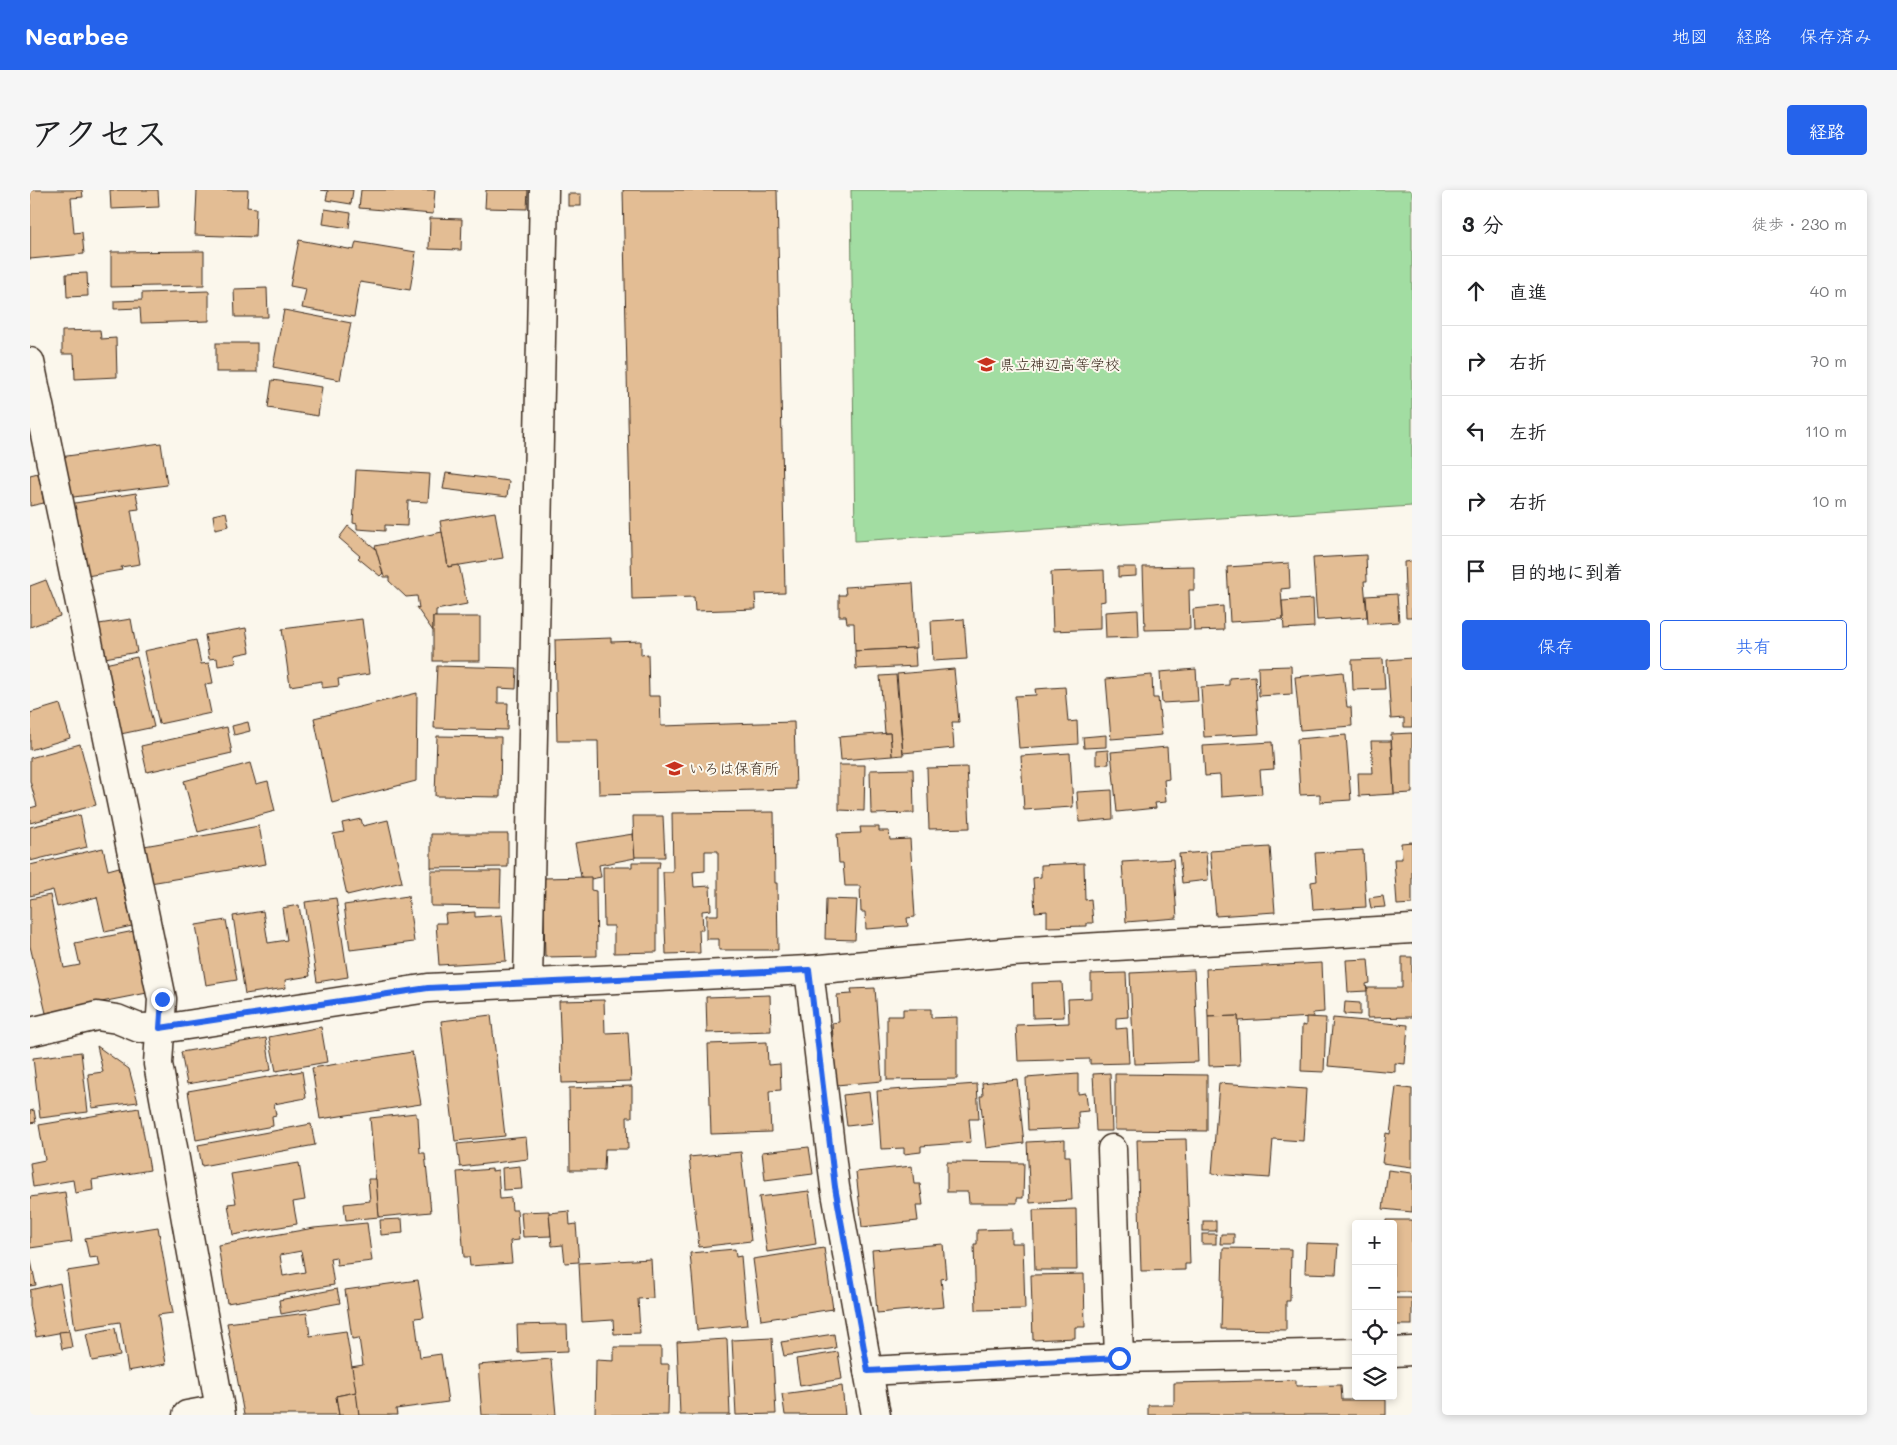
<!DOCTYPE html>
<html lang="ja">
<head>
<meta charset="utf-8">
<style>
  body { margin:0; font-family:Mali,"Klee One",sans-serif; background:#f6f6f6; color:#202124 }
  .controls { position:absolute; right:15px; bottom:15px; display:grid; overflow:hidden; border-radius:5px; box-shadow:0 2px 8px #0003 }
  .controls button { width:45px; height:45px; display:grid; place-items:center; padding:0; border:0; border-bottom:1px solid #e0e0e0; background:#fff; color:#202124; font:25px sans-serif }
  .stop { position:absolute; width:15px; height:15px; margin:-11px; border:4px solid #2563eb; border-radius:50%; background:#fff }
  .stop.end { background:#2563eb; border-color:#fff; box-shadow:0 1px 5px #0008 }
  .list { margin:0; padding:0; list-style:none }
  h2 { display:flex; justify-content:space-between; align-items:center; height:65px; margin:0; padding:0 20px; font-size:21px }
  h2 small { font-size:16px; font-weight:400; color:#757577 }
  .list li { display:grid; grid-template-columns:32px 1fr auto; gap:15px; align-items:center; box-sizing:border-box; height:70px; padding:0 20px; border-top:1px solid #e0e0e0 }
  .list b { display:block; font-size:19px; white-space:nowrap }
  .list em { font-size:16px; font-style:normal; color:#757577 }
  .actions { display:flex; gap:10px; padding:15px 20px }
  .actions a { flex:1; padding:11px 0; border:1px solid #2563eb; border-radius:5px; text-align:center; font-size:18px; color:#2563eb }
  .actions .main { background:#2563eb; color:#fff }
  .icon { flex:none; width:28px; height:28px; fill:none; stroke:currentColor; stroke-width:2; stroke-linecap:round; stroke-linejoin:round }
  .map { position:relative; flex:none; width:1382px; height:1225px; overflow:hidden; border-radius:5px }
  header { display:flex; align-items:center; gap:30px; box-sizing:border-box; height:70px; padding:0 25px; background:#2563eb; color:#fff }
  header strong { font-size:24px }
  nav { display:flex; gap:28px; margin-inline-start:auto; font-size:18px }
  .intro { display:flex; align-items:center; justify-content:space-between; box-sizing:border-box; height:120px; padding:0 30px }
  h1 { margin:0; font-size:35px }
  .button { padding:12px 22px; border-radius:5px; background:#2563eb; color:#fff; font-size:18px; font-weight:700 }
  main { display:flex; gap:30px; padding:0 30px }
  aside { flex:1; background:#fff; border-radius:5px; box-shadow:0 2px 8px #0003 }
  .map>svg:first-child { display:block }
  .green { fill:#a2dda2; stroke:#6e8460 }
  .building { fill:#e3bd94; stroke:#3b2a1e; fill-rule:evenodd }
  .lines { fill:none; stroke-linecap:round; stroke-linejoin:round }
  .minor-casing { stroke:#3b2a1e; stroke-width:31 }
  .secondary-casing { stroke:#3b2a1e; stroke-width:31 }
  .minor { stroke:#fbf7ec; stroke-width:28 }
  .secondary { stroke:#fbf7ec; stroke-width:28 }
  .route { stroke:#2563eb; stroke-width:6 }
  .labels { text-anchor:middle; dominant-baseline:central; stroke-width:4; stroke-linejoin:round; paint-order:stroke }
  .poi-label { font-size:15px; fill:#3b2a1e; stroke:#fbf7ec; text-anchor:start }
</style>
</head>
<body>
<header>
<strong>Nearbee</strong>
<nav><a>地図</a><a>経路</a><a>保存済み</a></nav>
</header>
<div class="intro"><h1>アクセス</h1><a class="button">経路</a></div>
<main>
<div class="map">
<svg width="1382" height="1225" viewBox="0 0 1382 1225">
  <rect width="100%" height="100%" fill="#fbf7ec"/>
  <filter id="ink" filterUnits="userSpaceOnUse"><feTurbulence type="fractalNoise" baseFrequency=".02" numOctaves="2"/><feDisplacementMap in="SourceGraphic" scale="10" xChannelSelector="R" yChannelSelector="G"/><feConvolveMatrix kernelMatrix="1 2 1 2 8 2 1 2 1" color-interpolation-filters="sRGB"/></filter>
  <g filter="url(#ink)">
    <path class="green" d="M821 0H1382V316L825 351Z"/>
    <g class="building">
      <path d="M0 0H52L53 7 41 8 44 43 52 42 54 64 0 69Z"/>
      <path d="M80 0H128L129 17 81 19Z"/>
      <path d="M167 0H218L217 17 226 18 225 47 165 45Z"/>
      <path d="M291 0H323L321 14 296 10 298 1Z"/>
      <path d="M331 0H405L403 24 329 18Z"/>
      <path d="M456 0H498L497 19 455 18Z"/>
      <path d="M593 0H747L755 403 725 404 726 419 665 421 664 407 602 409Z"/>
      <rect x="538" y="4" width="13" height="12"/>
      <path d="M295 19 321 23 319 38 293 34Z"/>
      <path d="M400 28 432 29 431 60 399 59Z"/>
      <path d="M269 50 324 60 326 52 386 62 380 100 330 92 324 127 272 118 276 99 260 96Z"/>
      <path d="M174 61V95L81 97V62Z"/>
      <path d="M57 83 58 106 37 107 36 84Z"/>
      <path d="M237 98 238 127H205L204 99Z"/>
      <path d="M179 101V131L111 133 110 118 84 119V111L112 110V103Z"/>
      <path d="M254 120 321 133 310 190 243 177Z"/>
      <path d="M70 140 71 149 86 148 87 187 45 189 44 164H32V141Z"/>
      <rect x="186" y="153" width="41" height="29"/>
      <path d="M242 190 292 197 288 226 238 218Z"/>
      <path d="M131 253 137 295 36 308 30 267Z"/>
      <path d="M326 280 400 284 398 312 378 311 377 336 355 335V341L327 339V334L323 333Z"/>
      <path d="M8 283 14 313 0 316V285Z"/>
      <path d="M416 283 479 291 477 307 413 299Z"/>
      <path d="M106 303 109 319 101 320 110 374 91 377 92 380 51 387 39 314Z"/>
      <path d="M196 322 199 336 185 339 183 325Z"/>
      <path d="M465 322 473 368 418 377 410 331Z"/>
      <path d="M318 336 346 359 353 383 350 386 328 368 330 366 309 348Z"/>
      <path d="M412 342 418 377 429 375 437 414 406 420V427H403V441L386 417 389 418 387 406 376 407 359 391V387H354L345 356Z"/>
      <path d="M1336 365 1337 391H1334L1337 427 1287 430 1283 368Z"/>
      <path d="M1382 371V427H1376L1374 372Z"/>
      <path d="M1259 373 1260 398 1251 399 1253 429 1200 432 1197 377Z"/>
      <path d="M1164 376V400H1159L1160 439 1115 440 1113 377Z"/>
      <path d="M1088 377H1106V386L1088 387Z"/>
      <path d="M1074 380 1075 411 1070 412V439L1023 441 1021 382Z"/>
      <path d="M16 390 30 426 0 437V396Z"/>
      <path d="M883 393 887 458 825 461 824 433H817L816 426H809V405H816L815 397Z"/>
      <path d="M1367 404 1369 432 1338 434 1336 406Z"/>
      <path d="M1283 409 1284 437 1254 439 1252 411Z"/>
      <path d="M1193 416 1194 440 1164 441 1163 419Z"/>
      <path d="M1108 420 1109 447 1076 448 1075 422Z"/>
      <rect x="403" y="427" width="47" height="44"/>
      <path d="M101 429 107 462 75 468 69 434Z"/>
      <path d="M332 429 339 484 308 489 309 496 292 498V491L260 496 252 439Z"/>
      <path d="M934 429 937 469 903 471 901 431Z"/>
      <path d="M216 438 220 462 205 465 206 473 188 476 187 468 179 469 175 445Z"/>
      <path d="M581 448V452L611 451V465L618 464 619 506H630L631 536 764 532 766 599 569 604 568 551H527L525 450Z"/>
      <path d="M166 450 171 474 179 473 183 493 175 494 181 523 129 534 114 461Z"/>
      <path d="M885 458 886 476 826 479 825 461Z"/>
      <path d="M107 467 124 537 86 545 70 475Z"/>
      <path d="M1382 468V537H1374V528L1361 529 1357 470Z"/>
      <path d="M1353 469 1355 499 1323 500 1322 470Z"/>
      <path d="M407 476 487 478 486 499 468 498V513H478L477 540 404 538Z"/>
      <path d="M1261 476 1262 504 1229 506 1228 477Z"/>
      <path d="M924 479 929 532H922L924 558 873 563 867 484Z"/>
      <path d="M1166 479 1168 511 1132 513 1130 482Z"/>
      <path d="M1313 482 1317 517H1321L1322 536 1270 540 1265 487Z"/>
      <path d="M866 485 873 565 862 566 860 543H855L850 486Z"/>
      <path d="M1122 485 1123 508H1128L1132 545 1081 549 1076 489Z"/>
      <path d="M1225 486 1229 544 1174 547 1171 497 1199 495V488Z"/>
      <path d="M1035 497 1038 532 1047 531 1048 554 989 558 985 506 1006 505 1005 499Z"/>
      <path d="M387 503 386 591 302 613 284 528Z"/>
      <path d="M30 514 40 548 0 560V523Z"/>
      <path d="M218 532 220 541 204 545 202 536Z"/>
      <path d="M197 537 202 563 117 582 111 556Z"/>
      <path d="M860 543 862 566 811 570 809 547Z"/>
      <path d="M1382 543V603L1364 604 1361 544Z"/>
      <path d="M1076 545V557L1054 558 1053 547Z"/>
      <path d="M1316 545 1321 610 1290 612V604L1270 605 1267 549Z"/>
      <path d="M407 546 471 547 470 607 405 606Z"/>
      <path d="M1341 551H1361L1364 604 1329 606 1328 583H1343Z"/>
      <path d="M1242 552 1244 579 1230 580 1232 604 1191 607 1190 585 1175 586 1173 556Z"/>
      <path d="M50 554 66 615 0 633V618L7 616 0 591V568Z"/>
      <path d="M1137 557 1139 589 1134 590 1136 612 1125 613 1126 618 1087 622 1081 562Z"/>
      <path d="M1078 560 1079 574 1066 575V561Z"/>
      <path d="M1040 563 1043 617 994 620 991 566Z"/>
      <path d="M220 573 226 594 238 591 245 621 168 642 154 591Z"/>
      <path d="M809 575H835L834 621 809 620Z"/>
      <path d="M937 577 940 638 899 639 897 578Z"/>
      <path d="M883 579 884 623 841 624 840 580Z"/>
      <path d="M1082 600 1083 629 1049 632 1047 602Z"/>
      <path d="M744 622 745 693H747L748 760H689V749H676V725H688V661H675V681L663 682 664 697 680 696 681 720 672 721 673 740H669L670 763 636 764 633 682H643L642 623Z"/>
      <path d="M50 625 57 657 0 671V637Z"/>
      <path d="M603 626H633L635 667H604Z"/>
      <path d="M331 629 333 636 358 630 372 692 317 705 303 644 314 642 312 633Z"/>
      <path d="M229 636 236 674 120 693 114 656Z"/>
      <path d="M830 637H849V641H859L860 650 880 649 885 727 877 728 878 736 836 739 835 722H831L830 696H815L813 673H809L807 644 831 643Z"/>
      <path d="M401 644H478V677L401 678Z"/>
      <path d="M603 644 605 668 569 675 571 687 561 689 551 687 545 653Z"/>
      <path d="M1382 652V714L1367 715 1364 669H1372L1371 653Z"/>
      <path d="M1240 657 1245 722 1186 726 1180 661Z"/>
      <path d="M73 658 78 680 89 677 102 736 75 742 67 707 27 717 23 700 0 706V675Z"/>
      <path d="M1333 660 1336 717 1283 720 1281 692 1287 691 1285 663Z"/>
      <path d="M1176 662 1178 690 1152 693 1149 664Z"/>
      <path d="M1143 669 1147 728 1096 732 1092 672Z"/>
      <path d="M602 672H630L629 678H627V762L584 763V736H574L573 677H602Z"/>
      <path d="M1054 673 1055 710 1061 709 1063 733H1057V736L1017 737V721L1005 722 1003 688 1011 687V675Z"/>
      <path d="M401 681H471L470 717 401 716Z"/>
      <path d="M561 687V700L566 701 567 766 515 767 513 688Z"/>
      <path d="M20 705 34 778 50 775 45 753 104 741 117 803 16 823 0 756V709Z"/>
      <path d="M378 706 384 752 320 760 314 715Z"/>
      <path d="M1353 706 1355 717 1341 718 1339 708Z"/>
      <path d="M306 708 318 787 287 792 275 712Z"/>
      <path d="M796 709 827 710 825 750 795 749Z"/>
      <path d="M269 715 280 786 255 790 256 798 215 804 203 726 233 721 238 753 257 750 252 718Z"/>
      <path d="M445 722V727L472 725 476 771 409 775 406 733H416L415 724Z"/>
      <path d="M196 730 207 790 176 795 166 735Z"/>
      <path d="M1372 767H1382V827L1337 828V798H1372Z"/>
      <path d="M1338 769 1340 793 1336 794 1337 801 1318 802 1316 770Z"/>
      <path d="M1292 773 1294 822 1283 823 1284 827 1208 831V826L1178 827 1176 779Z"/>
      <path d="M1164 780 1168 872 1104 874 1100 783Z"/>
      <path d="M1096 783 1098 827 1086 828V839L1097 838 1099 873 1060 874V869L988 871 986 835 1039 833 1038 809 1061 808V784Z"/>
      <path d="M1032 792 1034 827 1003 828 1002 793Z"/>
      <path d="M845 798 852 891 806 895 802 833 809 832 807 805 822 804 821 799Z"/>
      <path d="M740 805 741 841 677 843 676 807Z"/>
      <path d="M574 810 575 843 598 842 601 891 532 893 529 811Z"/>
      <path d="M1315 812 1330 813V825L1314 824Z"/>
      <path d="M873 819H901V828L927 827V889L857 890V826H873Z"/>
      <path d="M461 825 475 946 425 951 411 831Z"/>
      <path d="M1208 826 1210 875 1179 876 1178 827Z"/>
      <path d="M1276 827 1296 828 1294 882 1271 881 1272 835 1276 836Z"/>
      <path d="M1303 828 1378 835 1375 874 1365 873V882L1298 876Z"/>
      <path d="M291 837 297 872 246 881 239 847Z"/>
      <path d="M236 848 241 880 157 894 151 862Z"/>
      <path d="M737 852 738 875 750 874 751 900 739 901 741 942 681 944 678 854Z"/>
      <path d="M67 856 99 879 108 912 62 918 58 884 73 882Z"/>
      <path d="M51 862 58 922 10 928 3 868Z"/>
      <path d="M382 862 391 914 290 929 282 878Z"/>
      <path d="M272 881 276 908 244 914 246 925 242 926 243 936 166 950 158 901Z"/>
      <path d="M1080 883 1082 941H1066L1063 884Z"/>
      <path d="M1048 884V904L1056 903 1058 921 1048 922 1049 938 998 940 996 888Z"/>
      <path d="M1085 884 1177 885V941L1085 940Z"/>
      <path d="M987 889 994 953 956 958 950 906H953L952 893Z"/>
      <path d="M1189 893 1276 899 1273 951 1243 949 1240 988 1182 984Z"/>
      <path d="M947 894 949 929H939L941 952 891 956V962L874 964V958L851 959 847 901Z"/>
      <path d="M602 896V927H597L598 959H575L574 980H540L539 898Z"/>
      <path d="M1366 897 1382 899V977L1352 973 1356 943 1360 944Z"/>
      <path d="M839 902 843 933 817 936 813 905Z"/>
      <path d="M109 918 120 980 62 990 63 1000 45 1003 43 990 3 997 0 973 15 970 9 935Z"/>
      <path d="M4 920 6 932 0 933V921Z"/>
      <path d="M386 923V927H388L390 963H395L401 1022 349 1027 340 928Z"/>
      <path d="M281 934 285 955 172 976 168 955Z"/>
      <path d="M496 947 498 969 430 977 427 954Z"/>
      <path d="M1156 949 1160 1074H1155V1080L1111 1081 1107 950Z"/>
      <path d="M1035 950V966H1040L1042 1010 1000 1013 997 952Z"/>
      <path d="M779 957 783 984 735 990 732 962Z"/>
      <path d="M711 962 721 1051 669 1057 659 967Z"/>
      <path d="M917 972 994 973 993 1008H987V1013H939L938 1002H917Z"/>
      <path d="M269 973 275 1010 263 1012 267 1034 203 1045 198 1014 206 1013 201 984Z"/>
      <path d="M490 976 492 999 473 1000 472 978Z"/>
      <path d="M882 976 884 994H890L893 1015H886L888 1031 832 1037 826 982Z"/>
      <path d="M462 979V981L468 980 470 1009 481 1008 482 1020H487L489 1050 480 1051 482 1073 440 1076 439 1067H434L427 982Z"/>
      <path d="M1358 980 1382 983V1022L1353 1019Z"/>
      <path d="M338 989H346L349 1027 316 1030 314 1014 340 1011Z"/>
      <path d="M779 1001 786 1054 737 1062 729 1007Z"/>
      <path d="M35 1002 42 1052 0 1058V1007Z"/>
      <path d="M1046 1019 1047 1080H1005L1003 1020Z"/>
      <path d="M519 1021 521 1046 493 1047 491 1022Z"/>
      <path d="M539 1021 540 1035 546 1034 549 1072 535 1073 533 1055 522 1056 519 1023Z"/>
      <path d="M372 1029 373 1043 351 1045 350 1030Z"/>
      <path d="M1356 1030H1382V1102H1363V1034H1356Z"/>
      <rect x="1173" y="1031" width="13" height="10"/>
      <path d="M337 1033 342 1071 307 1075 306 1067 300 1068 304 1095 197 1113 188 1055 284 1038ZM271 1061 275 1082 253 1086 250 1065Z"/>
      <path d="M128 1037 143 1123 128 1125 136 1174 98 1181 90 1132 45 1139 37 1081 70 1076 68 1067 59 1068 55 1048Z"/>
      <path d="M981 1039V1053H993L995 1119 946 1120 944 1054H947V1040Z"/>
      <rect x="1172" y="1044" width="14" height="10"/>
      <path d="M1191 1044H1204V1054H1190Z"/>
      <path d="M1276 1053 1308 1054 1306 1084 1275 1083Z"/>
      <path d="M913 1054 916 1088 911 1089 914 1117 847 1123 842 1060Z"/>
      <path d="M794 1058 803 1119 731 1130 723 1069Z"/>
      <path d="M1193 1058 1261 1059 1260 1111H1256V1140L1191 1139Z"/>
      <path d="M705 1059 706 1067 711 1066 717 1135 667 1140 660 1063Z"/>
      <path d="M0 1066 6 1095 0 1096Z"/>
      <path d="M621 1069 623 1108 608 1109 610 1143 584 1144 583 1130 552 1132 549 1073Z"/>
      <path d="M1054 1084 1055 1137H1045V1148L1003 1150 1001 1085Z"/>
      <path d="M388 1090 394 1127 385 1128 390 1167 411 1164 418 1212 366 1219 367 1225H329L321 1177 333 1175 329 1148 322 1149 315 1100Z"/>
      <path d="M30 1093 39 1141 6 1147 0 1116V1100Z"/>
      <path d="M307 1099 310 1113 251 1124 249 1110Z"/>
      <rect x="1363" y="1108" width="19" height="27"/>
      <path d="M277 1123 280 1146 316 1141 326 1202 306 1206 309 1225H214L197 1133Z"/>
      <path d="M526 1134V1135H537L538 1161 488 1163 487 1135Z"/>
      <path d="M85 1138 90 1166 62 1171 56 1144Z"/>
      <path d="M39 1141 42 1157 32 1159 29 1142Z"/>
      <path d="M804 1144 806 1158 754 1166 751 1152Z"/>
      <path d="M742 1148 746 1224 706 1225 702 1150Z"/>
      <path d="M697 1149 700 1225H650L647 1152Z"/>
      <path d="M584 1157H631V1174H639L638 1225H565L566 1170 584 1171Z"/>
      <path d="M808 1162 812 1189 770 1196 766 1169Z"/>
      <path d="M521 1169 526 1225H452L448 1175Z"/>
      <path d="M1266 1190V1196L1311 1195 1312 1210H1356V1225H1118V1215H1144V1193Z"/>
      <path d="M812 1196 815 1225H755L752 1204Z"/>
      <path d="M326 1202 329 1225H309L306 1206Z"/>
    </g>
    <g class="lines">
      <defs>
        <g id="minor">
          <path d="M0 172 132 809 128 874 190 1219"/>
          <path d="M779 780 805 997 846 1225"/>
          <path d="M498 792 514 0"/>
          <path d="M0 842 67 826 87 829 109 838 144 837 398 798 779 780 982 762 1382 739"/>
          <path d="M1082 959 1089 1168"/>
          <path d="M1363 1162 1382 1161"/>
          <path d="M838 1181 1089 1168 1326 1163"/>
        </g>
        <path id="secondary" d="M157 1225 190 1219 191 1225"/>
      </defs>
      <use href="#minor" class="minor-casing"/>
      <use href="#secondary" class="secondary-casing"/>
      <use href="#minor" class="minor"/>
      <use href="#secondary" class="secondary"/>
    </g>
  </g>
  <g class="lines" filter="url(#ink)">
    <path class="route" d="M132 809 130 838 398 798 779 780 805 997 838 1181 1089 1168"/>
  </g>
  <defs>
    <symbol id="school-bare" viewBox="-9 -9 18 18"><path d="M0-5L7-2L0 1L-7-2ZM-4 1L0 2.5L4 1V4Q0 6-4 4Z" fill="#c8321e" stroke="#fbf7ec" stroke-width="2.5" paint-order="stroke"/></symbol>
  </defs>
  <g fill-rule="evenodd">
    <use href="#school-bare" x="944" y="162" width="25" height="25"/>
    <use href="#school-bare" x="632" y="566" width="25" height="25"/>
  </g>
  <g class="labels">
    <g class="poi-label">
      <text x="970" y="174">県立神辺高等学校</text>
      <text x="659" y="578">いろは保育所</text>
    </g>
  </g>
</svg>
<div class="controls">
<button>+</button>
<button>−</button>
<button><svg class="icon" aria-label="locate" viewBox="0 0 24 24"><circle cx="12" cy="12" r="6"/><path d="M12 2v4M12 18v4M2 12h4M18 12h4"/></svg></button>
<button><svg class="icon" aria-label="layers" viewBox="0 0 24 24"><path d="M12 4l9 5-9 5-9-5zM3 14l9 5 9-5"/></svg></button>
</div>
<div class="stop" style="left:1089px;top:1168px"></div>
<div class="stop end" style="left:132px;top:809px"></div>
</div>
<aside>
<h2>3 分<small>徒歩 · 230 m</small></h2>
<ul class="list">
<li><svg class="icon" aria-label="ahead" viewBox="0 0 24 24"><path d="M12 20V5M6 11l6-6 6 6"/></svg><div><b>直進</b></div><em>40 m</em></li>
<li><svg class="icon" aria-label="right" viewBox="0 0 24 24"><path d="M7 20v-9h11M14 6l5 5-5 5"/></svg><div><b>右折</b></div><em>70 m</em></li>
<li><svg class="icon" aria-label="left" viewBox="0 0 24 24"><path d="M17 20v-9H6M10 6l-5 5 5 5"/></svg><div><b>左折</b></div><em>110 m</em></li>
<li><svg class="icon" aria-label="right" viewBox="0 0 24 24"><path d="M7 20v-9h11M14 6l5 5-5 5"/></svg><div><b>右折</b></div><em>10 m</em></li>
<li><svg class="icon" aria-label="arrive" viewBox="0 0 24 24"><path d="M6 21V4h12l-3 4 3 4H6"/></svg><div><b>目的地に到着</b></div></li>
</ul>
<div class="actions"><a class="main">保存</a><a>共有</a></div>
</aside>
</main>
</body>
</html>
